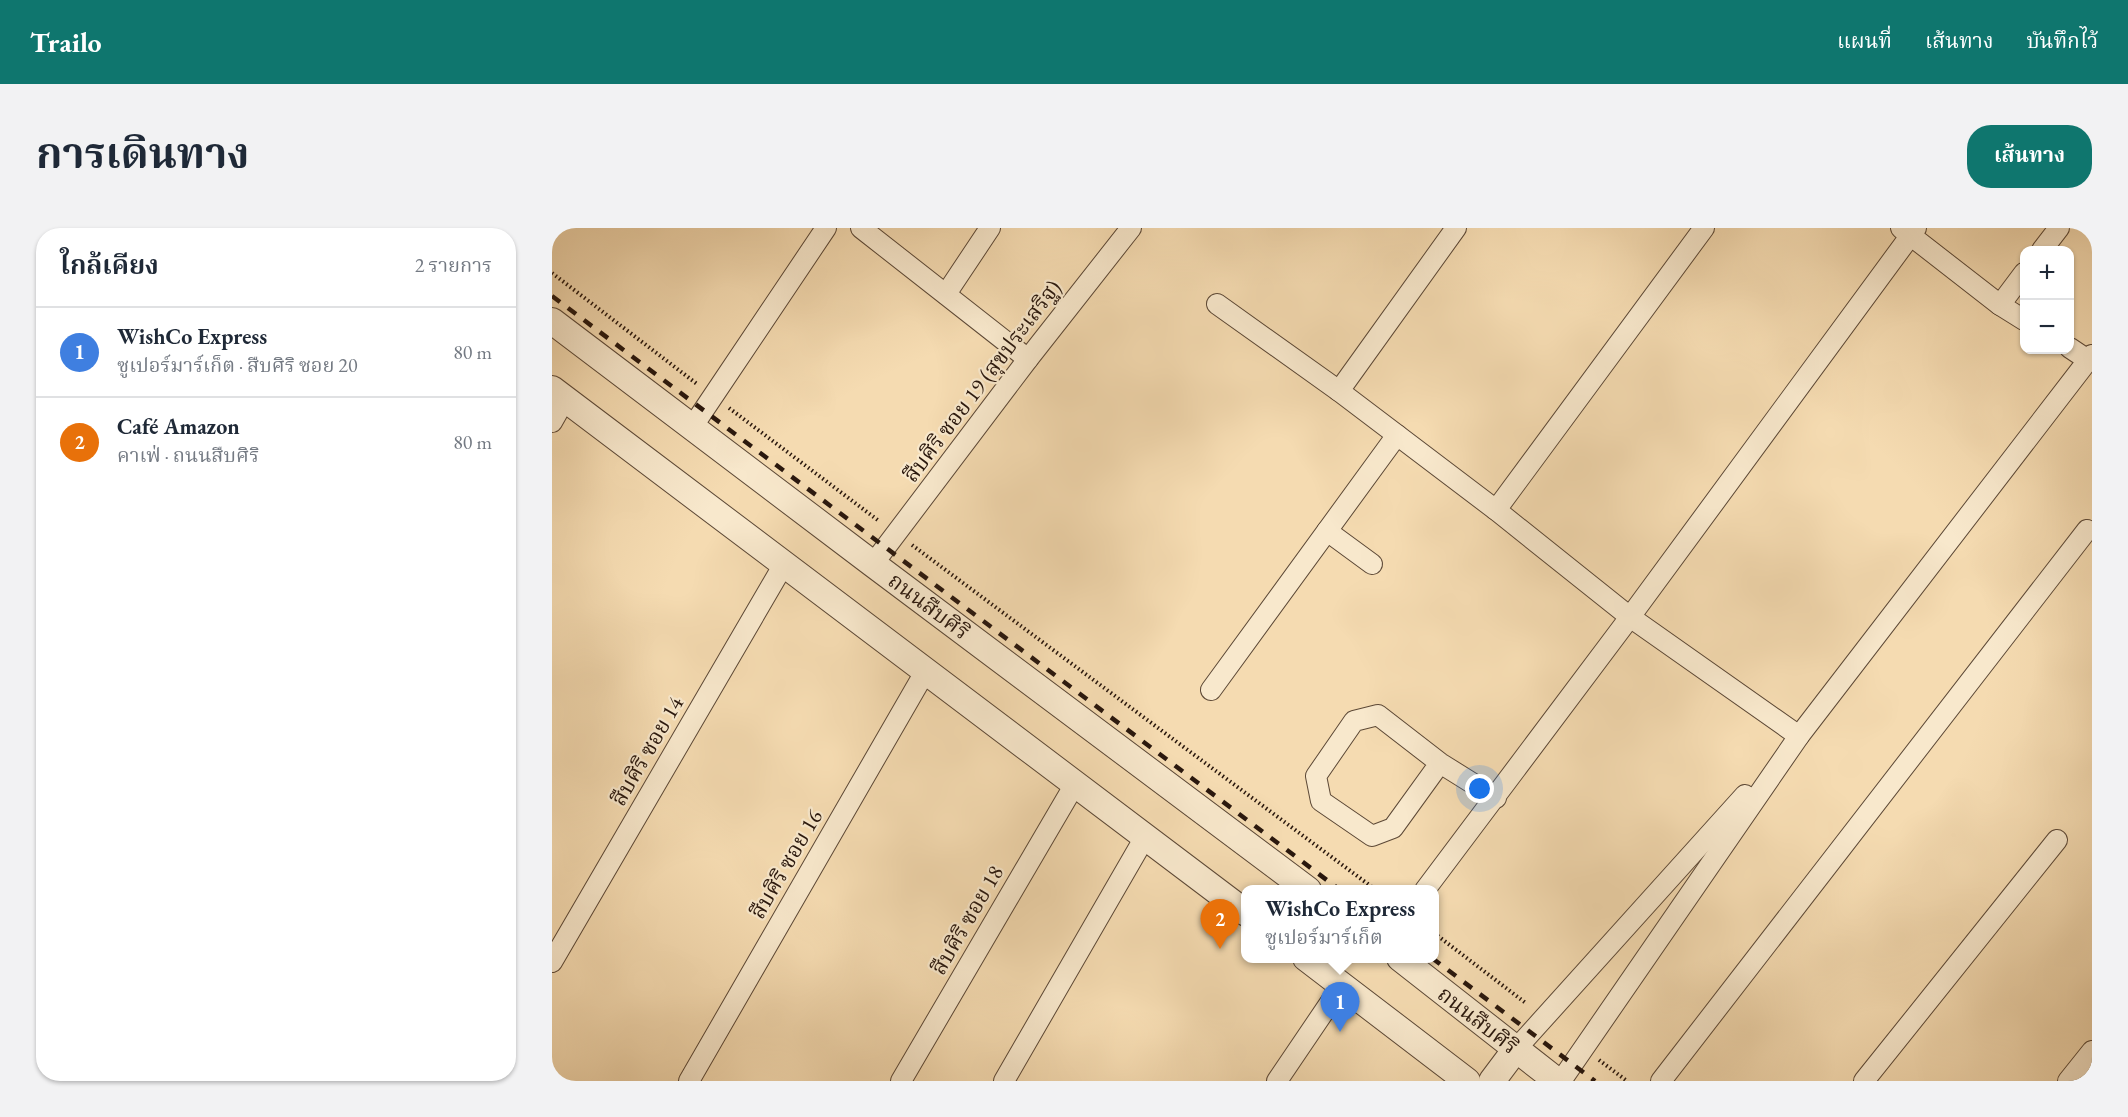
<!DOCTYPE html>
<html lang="th">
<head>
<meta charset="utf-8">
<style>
  body { margin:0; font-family:"EB Garamond","Noto Serif Thai",serif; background:#f2f2f3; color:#1f2937 }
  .controls { position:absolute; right:18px; top:18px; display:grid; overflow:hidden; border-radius:12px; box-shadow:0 2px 4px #0004 }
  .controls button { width:54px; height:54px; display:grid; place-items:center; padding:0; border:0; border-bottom:2px solid #e0e1e3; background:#fff; color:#1f2937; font:30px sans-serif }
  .you { position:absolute; left:928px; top:561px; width:21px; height:21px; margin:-15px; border:4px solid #fff; border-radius:50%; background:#1a73e8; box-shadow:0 0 0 9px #1a73e833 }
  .badge { display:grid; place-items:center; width:39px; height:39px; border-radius:50%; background:#0f766e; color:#fff; font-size:20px; font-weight:700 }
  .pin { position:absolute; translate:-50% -50px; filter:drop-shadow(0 2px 3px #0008) }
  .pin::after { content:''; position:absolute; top:32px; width:21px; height:18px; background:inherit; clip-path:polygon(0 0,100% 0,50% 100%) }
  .popup { position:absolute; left:689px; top:657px; width:198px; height:78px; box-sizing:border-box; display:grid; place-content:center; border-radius:12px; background:#fff; filter:drop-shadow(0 2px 4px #0005); font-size:20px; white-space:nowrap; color:#747a83 }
  .popup b { font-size:22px; color:#1f2937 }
  .popup::after { content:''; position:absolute; left:50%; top:100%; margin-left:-12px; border:12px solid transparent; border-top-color:#fff }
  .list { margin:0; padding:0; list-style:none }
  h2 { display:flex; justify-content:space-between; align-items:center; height:78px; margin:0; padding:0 24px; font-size:26px }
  h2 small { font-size:20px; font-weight:400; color:#747a83 }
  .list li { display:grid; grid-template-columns:39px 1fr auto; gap:18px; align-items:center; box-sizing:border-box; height:90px; padding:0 24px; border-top:2px solid #e0e1e3 }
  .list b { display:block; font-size:22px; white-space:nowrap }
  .list p { margin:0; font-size:20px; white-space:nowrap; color:#747a83 }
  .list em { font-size:20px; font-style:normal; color:#747a83 }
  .map { position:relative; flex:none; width:1540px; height:853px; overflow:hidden; border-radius:24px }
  header { display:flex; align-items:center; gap:36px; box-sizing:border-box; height:84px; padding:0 30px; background:#0f766e; color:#fff }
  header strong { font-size:28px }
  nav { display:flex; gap:33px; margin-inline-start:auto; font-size:21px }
  .intro { display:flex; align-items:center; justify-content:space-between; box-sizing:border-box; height:144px; padding:0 36px }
  h1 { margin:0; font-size:42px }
  .button { padding:15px 27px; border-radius:24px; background:#0f766e; color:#fff; font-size:21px; font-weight:700 }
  main { display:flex; gap:36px; padding:0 36px }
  aside { flex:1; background:#fff; border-radius:24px; box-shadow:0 2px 4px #0004 }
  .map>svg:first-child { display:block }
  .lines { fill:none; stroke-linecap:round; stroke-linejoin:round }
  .minor-casing { stroke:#5c4836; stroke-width:22 }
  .tertiary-casing { stroke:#5c4836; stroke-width:28 }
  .path { stroke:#29170d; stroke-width:4; stroke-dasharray:1.5 3; stroke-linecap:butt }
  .minor { stroke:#f8e8cc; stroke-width:20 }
  .tertiary { stroke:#f8e8cc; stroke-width:26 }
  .rail { stroke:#29170d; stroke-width:4.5; stroke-dasharray:10 10; stroke-linecap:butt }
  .labels { text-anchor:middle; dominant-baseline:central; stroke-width:4.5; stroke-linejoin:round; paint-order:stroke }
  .street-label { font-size:22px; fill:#29170d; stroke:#f8e8cc }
</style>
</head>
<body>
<header>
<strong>Trailo</strong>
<nav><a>แผนที่</a><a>เส้นทาง</a><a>บันทึกไว้</a></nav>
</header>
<div class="intro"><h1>การเดินทาง</h1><a class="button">เส้นทาง</a></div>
<main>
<aside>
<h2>ใกล้เคียง<small>2 รายการ</small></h2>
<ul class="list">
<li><span class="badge" style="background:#3f7fe0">1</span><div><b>WishCo Express</b><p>ซูเปอร์มาร์เก็ต · สืบศิริ ซอย 20</p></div><em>80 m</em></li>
<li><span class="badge" style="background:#e8710a">2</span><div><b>Café Amazon</b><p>คาเฟ่ · ถนนสืบศิริ</p></div><em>80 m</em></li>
</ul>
</aside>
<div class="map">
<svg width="1540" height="853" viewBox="0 0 1540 853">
  <rect width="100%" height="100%" fill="#f5dbb1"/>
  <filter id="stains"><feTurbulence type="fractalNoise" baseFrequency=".00333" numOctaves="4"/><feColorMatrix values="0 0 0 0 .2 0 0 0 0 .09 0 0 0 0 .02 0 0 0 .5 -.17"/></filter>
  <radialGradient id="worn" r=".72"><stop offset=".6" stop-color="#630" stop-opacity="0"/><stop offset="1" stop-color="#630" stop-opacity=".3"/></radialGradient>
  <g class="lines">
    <defs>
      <g id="minor">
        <path d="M309 0 476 131"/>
        <path d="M904 0 787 163 944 282 1078 389 1247 508"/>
        <path d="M1349 0 1448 77 1472 92"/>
        <path d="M1490 22 1507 0"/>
        <path d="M394 66 438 0"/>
        <path d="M665 76 787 163"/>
        <path d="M1448 77 1472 45"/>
        <path d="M1518 120 1536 132"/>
        <path d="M0 194 13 171"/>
        <path d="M141 198 274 0"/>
        <path d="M944 282 1152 0"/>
        <path d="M775 303 820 336"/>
        <path d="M321 336 476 131 579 0"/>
        <path d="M659 462 845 207"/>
        <path d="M888 535 841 600 820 608 769 573 764 548 802 493 826 487 888 535 944 570"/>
        <path d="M873 662 1078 389 1364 0"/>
        <path d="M0 734 232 336"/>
        <path d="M964 821 1193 567"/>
        <path d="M137 853 373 444"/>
        <path d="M349 853 523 556"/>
        <path d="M452 853 593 609"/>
        <path d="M725 853 790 757"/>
        <path d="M1009 853 1247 508 1540 127"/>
        <path d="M1109 853 1535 302"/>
        <path d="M1312 853 1505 612"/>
        <path d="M1516 853 1540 823"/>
      </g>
      <g id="tertiary">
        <path d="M0 93 321 336 756 662"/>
        <path d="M0 161 694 685"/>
        <path d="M754 730 915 853"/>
        <path d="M848 730 1005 853"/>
        <path d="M940 853 964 821"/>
      </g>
    </defs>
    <use href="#minor" class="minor-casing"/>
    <use href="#tertiary" class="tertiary-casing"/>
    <g class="path">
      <path d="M0 45 145 156"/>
      <path d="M177 180 327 293"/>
      <path d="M360 317 824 662"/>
      <path d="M882 705 975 776"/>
      <path d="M1047 832 1075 853"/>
    </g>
    <use href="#minor" class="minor"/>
    <use href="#tertiary" class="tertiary"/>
    <g class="rail">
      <path d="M0 68 788 662"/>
      <path d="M880 730 1043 853"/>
    </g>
  </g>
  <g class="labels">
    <g class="street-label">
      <text transform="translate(430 153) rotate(-53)">สืบศิริ ซอย 19 (สุขประเสริฐ)</text>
      <text transform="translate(377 378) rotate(37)">ถนนสืบศิริ</text>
      <text transform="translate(95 523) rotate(-60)">สืบศิริ ซอย 14</text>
      <text transform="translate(234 636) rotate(-60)">สืบศิริ ซอย 16</text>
      <text transform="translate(415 692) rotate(-60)">สืบศิริ ซอย 18</text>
      <text transform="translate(926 792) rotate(38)">ถนนสืบศิริ</text>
    </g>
  </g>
  <rect width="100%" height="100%" filter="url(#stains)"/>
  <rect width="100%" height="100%" fill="url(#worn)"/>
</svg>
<div class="controls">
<button>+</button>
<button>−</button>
</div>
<div class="you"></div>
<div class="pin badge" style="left:788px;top:804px;background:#3f7fe0">1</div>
<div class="popup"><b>WishCo Express</b>ซูเปอร์มาร์เก็ต</div>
<div class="pin badge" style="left:668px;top:721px;background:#e8710a">2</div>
</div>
</main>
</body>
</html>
